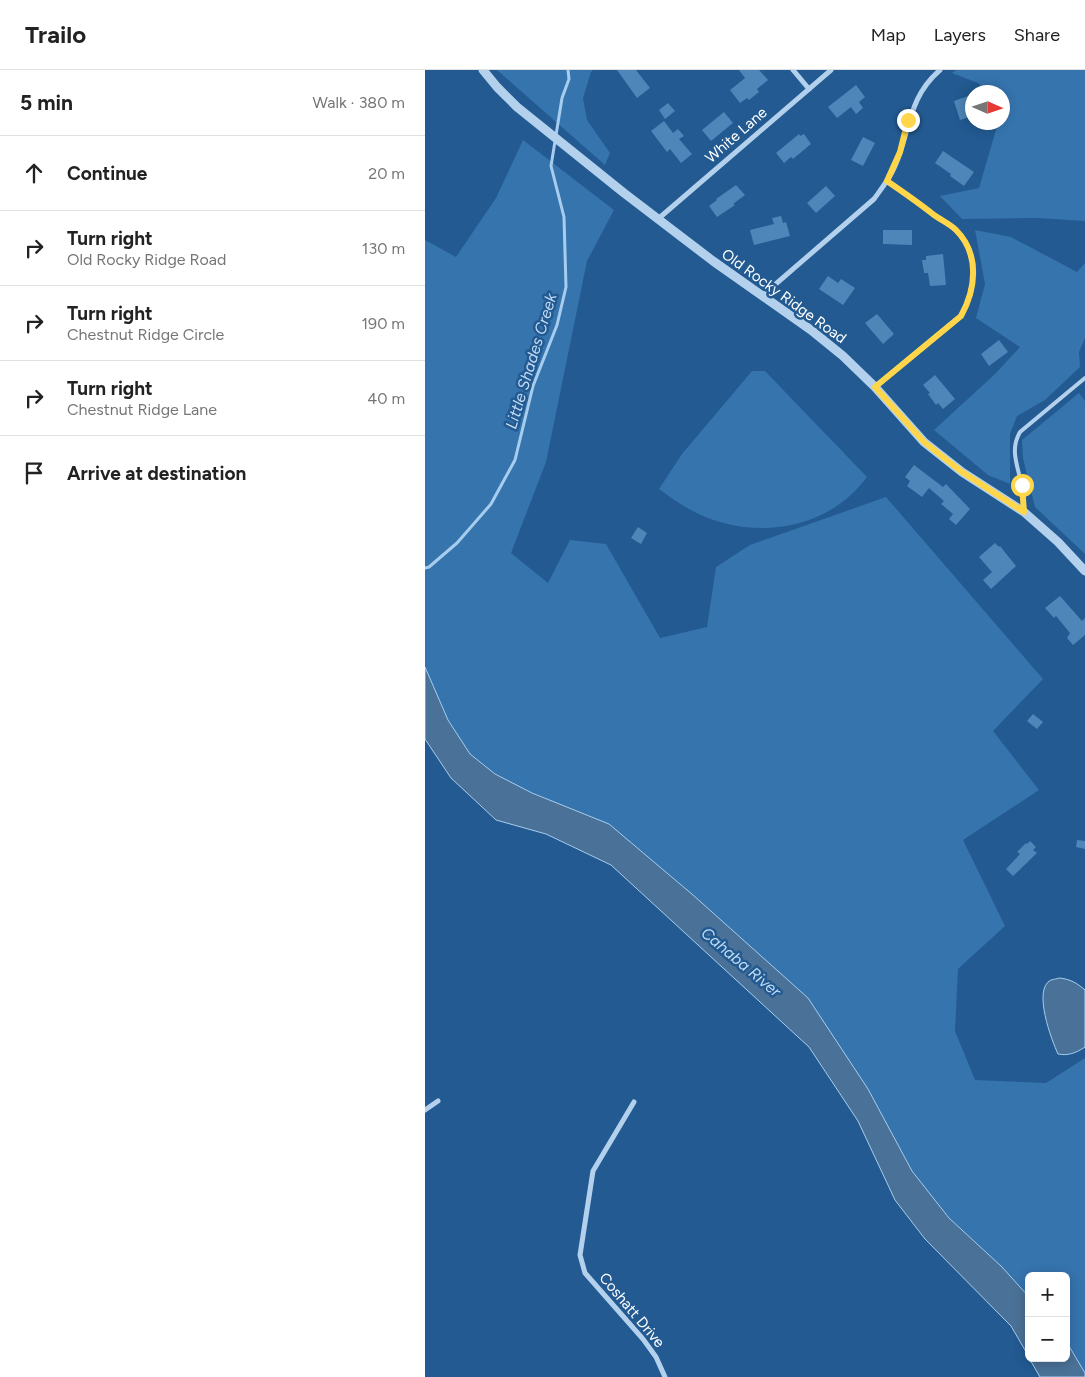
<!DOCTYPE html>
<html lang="en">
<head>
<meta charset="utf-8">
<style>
  body { margin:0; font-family:Figtree,sans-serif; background:#f2f2f2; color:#222 }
  .controls { position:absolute; right:15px; bottom:15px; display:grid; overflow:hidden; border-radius:8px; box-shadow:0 2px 12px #0003 }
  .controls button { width:45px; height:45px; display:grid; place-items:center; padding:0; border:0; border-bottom:1px solid #e0e0e0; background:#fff; color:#222; font:25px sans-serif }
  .compass { position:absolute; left:540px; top:15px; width:45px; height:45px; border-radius:50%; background:#fff; box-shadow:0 2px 12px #0003; rotate:93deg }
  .stop { position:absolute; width:15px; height:15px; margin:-11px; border:4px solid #ffd54a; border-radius:50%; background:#fff }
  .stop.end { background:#ffd54a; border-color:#fff; box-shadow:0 1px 5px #0008 }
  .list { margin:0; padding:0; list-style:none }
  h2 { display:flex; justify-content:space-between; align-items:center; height:65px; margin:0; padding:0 20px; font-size:21px }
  h2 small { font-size:16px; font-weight:400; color:#767676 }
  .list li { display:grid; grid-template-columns:32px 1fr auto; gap:15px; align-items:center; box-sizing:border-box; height:75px; padding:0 20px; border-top:1px solid #e0e0e0 }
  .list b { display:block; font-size:19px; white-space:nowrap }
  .list p { margin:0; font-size:16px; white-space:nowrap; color:#767676 }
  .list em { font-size:16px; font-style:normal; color:#767676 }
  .icon { flex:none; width:28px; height:28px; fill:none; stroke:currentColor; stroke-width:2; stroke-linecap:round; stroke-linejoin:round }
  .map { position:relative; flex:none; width:660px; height:1307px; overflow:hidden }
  header { display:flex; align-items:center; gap:30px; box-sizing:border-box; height:70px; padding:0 25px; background:#fff; border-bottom:1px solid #e0e0e0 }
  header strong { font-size:24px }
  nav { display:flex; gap:28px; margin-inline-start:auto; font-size:18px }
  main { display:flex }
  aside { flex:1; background:#fff }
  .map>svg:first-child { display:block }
  .green { fill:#3674ae }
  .water { fill:#4a7197; stroke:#a7cdee }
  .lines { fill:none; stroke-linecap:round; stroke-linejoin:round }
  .stream { stroke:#a7cdee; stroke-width:3 }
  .building { fill:#4f86b9 }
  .service { stroke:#b3d1ed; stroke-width:4 }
  .minor { stroke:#b3d1ed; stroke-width:5 }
  .tertiary { stroke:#b3d1ed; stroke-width:9 }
  .route { stroke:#ffd54a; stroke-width:6 }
  .labels { text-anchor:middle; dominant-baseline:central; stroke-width:5; stroke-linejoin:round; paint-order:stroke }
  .street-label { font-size:15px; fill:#fff; stroke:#225a91 }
  .water-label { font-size:16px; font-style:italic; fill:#c0dbf3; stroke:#225a91 }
</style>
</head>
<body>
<header>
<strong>Trailo</strong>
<nav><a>Map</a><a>Layers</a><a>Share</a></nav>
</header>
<main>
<aside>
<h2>5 min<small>Walk · 380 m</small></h2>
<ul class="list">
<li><svg class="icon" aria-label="ahead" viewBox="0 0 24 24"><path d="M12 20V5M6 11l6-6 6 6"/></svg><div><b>Continue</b></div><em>20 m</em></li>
<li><svg class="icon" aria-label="right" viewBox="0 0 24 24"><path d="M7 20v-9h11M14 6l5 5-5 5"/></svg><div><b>Turn right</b><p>Old Rocky Ridge Road</p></div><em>130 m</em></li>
<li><svg class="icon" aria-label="right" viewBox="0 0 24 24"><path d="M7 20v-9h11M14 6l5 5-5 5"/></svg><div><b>Turn right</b><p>Chestnut Ridge Circle</p></div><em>190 m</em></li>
<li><svg class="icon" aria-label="right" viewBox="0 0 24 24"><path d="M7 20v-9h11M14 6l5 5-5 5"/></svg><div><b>Turn right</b><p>Chestnut Ridge Lane</p></div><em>40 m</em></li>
<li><svg class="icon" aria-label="arrive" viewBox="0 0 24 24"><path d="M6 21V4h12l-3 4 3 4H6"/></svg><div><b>Arrive at destination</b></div></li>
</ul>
</aside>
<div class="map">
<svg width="660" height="1307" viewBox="0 0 660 1307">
  <rect width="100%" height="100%" fill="#225a91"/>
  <g class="green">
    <path d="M72 0H168L166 2 158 28 162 50 185 83 180 95Z"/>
    <path d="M531 0H660V151L612 148 537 149 515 126 554 118 573 53 578 52V22H562L553 13 527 3Z"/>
    <path d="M98 70 189 140 162 191 121 392 86 483 123 513 145 470 181 474 235 568 282 557 291 497 325 475 461 427 618 609 568 661 614 720 538 770 580 856 533 899 530 961 550 1010 621 1013 660 988V1303L641 1271V1206H604V1227L577 1197 524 1148 487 1101 443 1019 107 723C85 712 60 702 44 683 25 661 14 631 2 604L0 597V170L31 187 71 128Z"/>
    <path d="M550 160 586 167 652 202 660 193V268L654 282 655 297 620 330 592 346 585 364V414L563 405 509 360 570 304 595 277 551 248 560 214Z"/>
    <path d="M327 301H340L442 407C402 462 324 472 266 440 254 434 244 426 234 419L257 384Z"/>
    <path d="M654 323 660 331V484L610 437 598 388 597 370Z"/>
  </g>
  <g class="water">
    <path d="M0 597 23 650 45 684 70 704 107 723 184 754 268 825 383 928 443 1019 487 1101 524 1148 577 1197 604 1227V1287L586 1256 500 1169 470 1130 433 1051 384 977 186 795 121 764 71 750 26 708 0 669Z"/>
    <path d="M634 908C645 909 652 913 660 920V977C651 983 643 986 633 984 627 971 607 919 626 910 629 909 632 909 634 908Z"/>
    <path d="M641 1271 660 1303V1307H615L604 1288H641Z"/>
  </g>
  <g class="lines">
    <path class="stream" d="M0 498 4 497 32 473 66 434 90 390 108 316 132 255 141 217 139 147 126 96 137 28 144 9 143 0"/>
  </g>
  <g class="building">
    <path d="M192 0H211L225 18 212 28Z"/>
    <path d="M314 0H334L343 10 332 19 334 22 324 30 322 28 315 33 305 20 320 8Z"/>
    <path d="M431 15 440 27 434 32 438 38 431 44 426 37 412 48 403 37Z"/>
    <path d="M543 26 544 28 548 27V46L535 50 529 31Z"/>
    <path d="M243 33 250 41 240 49 234 40Z"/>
    <path d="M299 42 308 53 286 71 277 60Z"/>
    <path d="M239 51 248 63 253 59 259 66 254 69 267 84 256 93 245 79 242 82 226 61Z"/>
    <path d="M374 64 375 66 379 64 386 74 368 89 366 87 359 93 351 83Z"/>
    <path d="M438 67 450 73 438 96 426 90Z"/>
    <path d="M518 81 549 102 539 116 525 106 526 104 510 93Z"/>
    <path d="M311 115 320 125 308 134 310 135 292 147 284 136 292 130 291 129Z"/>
    <path d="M401 116 410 126 391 143 382 133Z"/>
    <path d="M356 146 358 153 361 152 365 166 329 175 325 160 349 154 347 148Z"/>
    <path d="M458 160H487V175L458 174Z"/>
    <path d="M518 184 521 215 505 216 503 203H499L497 190H501V186Z"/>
    <path d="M403 206 413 213 416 209 430 218 418 235 394 219Z"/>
    <path d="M452 244 469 264 458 274 440 253Z"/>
    <path d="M574 270 583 282 564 296 556 284Z"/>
    <path d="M510 305 530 329 518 339 513 333 511 335 503 324 505 323 498 315Z"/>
    <path d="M489 395 518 417 521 414 545 439 531 455 524 449 528 444 516 434 519 431 504 418 497 427 482 416 485 411 480 407Z"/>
    <path d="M213 457 222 463 216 474 206 468Z"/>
    <path d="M570 473 574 477 575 476 591 496 566 519 558 510 567 502 554 487Z"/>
    <path d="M635 526 657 551 660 548V565L648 575 642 568 645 563 631 546 629 548 620 538Z"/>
    <path d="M608 644 618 652 612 659 602 651Z"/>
    <path d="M652 770 660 771V779L651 777Z"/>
    <path d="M605 771 611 777 608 780 612 783 588 806 581 799 595 784 592 782 601 773 602 774Z"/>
  </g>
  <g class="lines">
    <path class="service" d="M599 440C599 431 598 421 596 412 592 394 585 379 595 362L660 308"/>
    <g class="minor">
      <path d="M368 0 384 19"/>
      <path d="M233 149 406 0"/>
      <path d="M338 225 449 129C457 118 465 108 470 96 485 62 483 27 515 0"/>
      <path d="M450 317 536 246C551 219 555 184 531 160 525 154 516 150 509 145 494 133 478 122 462 111"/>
      <path d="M209 1032 168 1101 155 1185 160 1203 218 1269 231 1287 240 1307"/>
      <path d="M0 1040 13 1031"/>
    </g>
    <path class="tertiary" d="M58 0 72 17 92 37 199 123 288 191 386 260 418 286 450 317 499 372 537 402 599 442 633 472 660 501"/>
  </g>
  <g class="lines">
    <path class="route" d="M483 50 475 82 462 111C478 122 494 133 509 145 516 150 525 154 531 160 555 184 551 219 536 246L450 317 499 372 537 402 599 442 597 415"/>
  </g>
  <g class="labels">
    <g class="street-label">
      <text transform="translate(311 65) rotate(-41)">White Lane</text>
      <text transform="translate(359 226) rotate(36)">Old Rocky Ridge Road</text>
      <text transform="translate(207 1240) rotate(50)">Coshatt Drive</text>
    </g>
    <g class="water-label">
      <text transform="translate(106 291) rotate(-73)">Little Shades Creek</text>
      <text transform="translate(316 892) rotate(40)">Cahaba River</text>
    </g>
  </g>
</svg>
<div class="controls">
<button>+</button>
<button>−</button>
</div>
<svg class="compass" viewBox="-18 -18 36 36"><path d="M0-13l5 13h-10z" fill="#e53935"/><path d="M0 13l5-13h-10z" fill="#767676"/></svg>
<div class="stop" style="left:597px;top:415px"></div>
<div class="stop end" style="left:483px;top:50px"></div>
</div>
</main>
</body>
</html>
